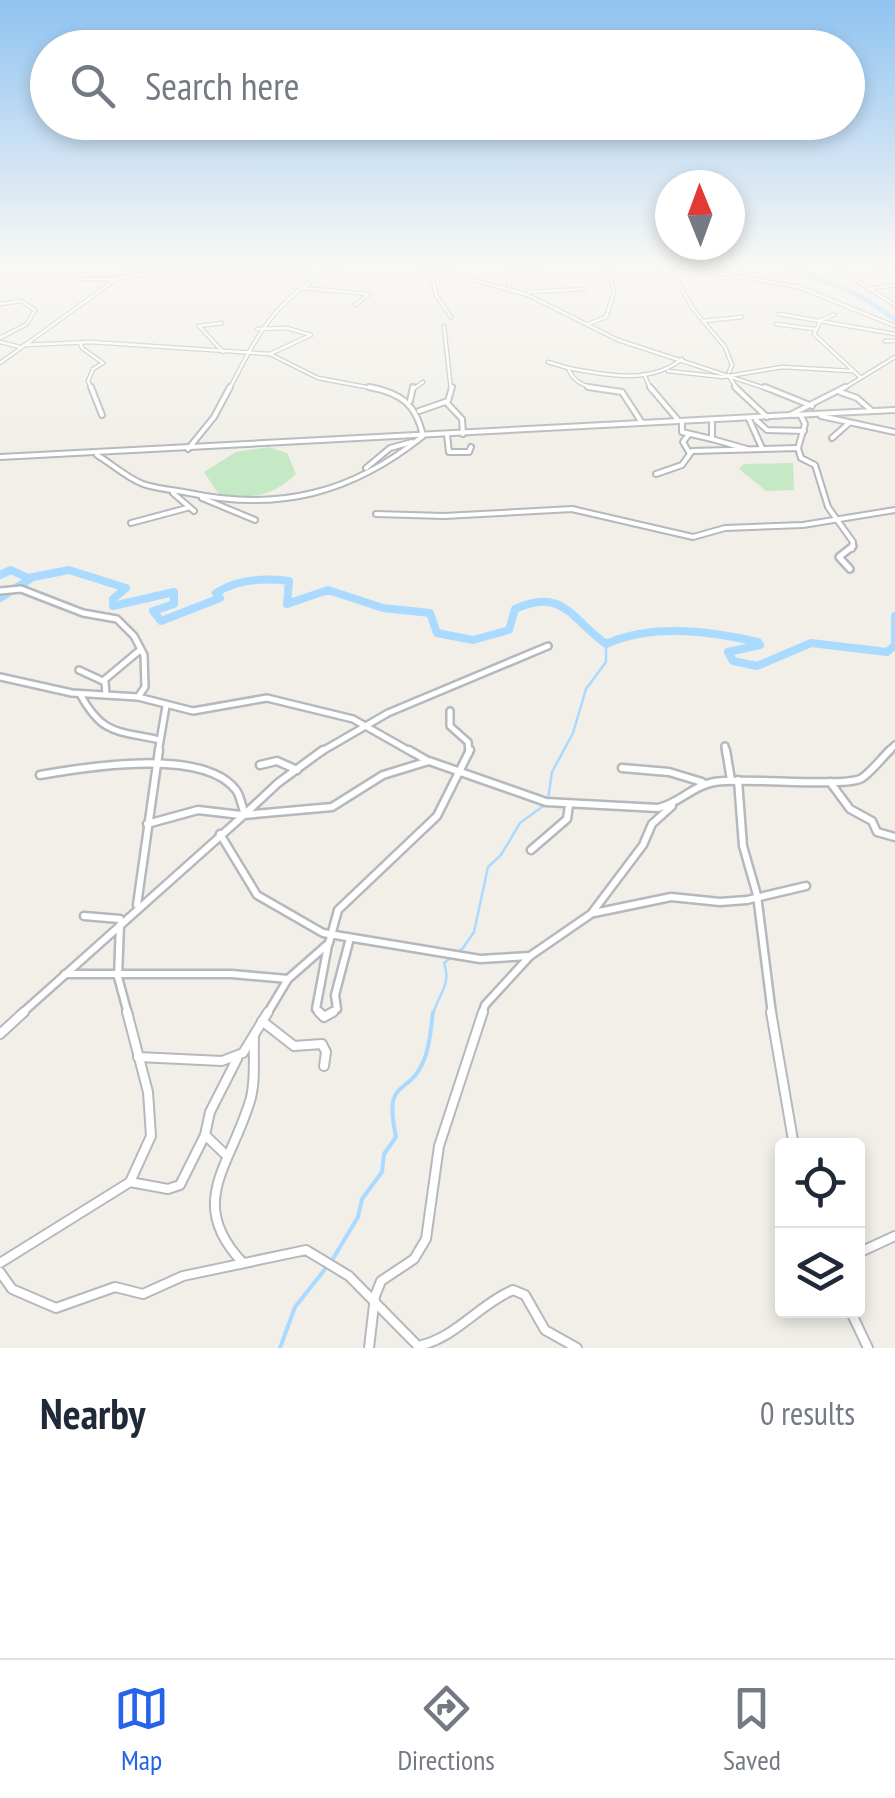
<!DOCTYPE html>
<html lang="en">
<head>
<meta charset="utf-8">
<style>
  body { margin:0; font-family:"PT Sans Narrow",sans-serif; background:#f2f2f3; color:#1f2937 }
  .controls { position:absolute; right:30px; bottom:30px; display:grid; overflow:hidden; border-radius:10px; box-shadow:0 5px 15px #0003 }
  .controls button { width:90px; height:90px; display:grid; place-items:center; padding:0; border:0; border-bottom:2px solid #e0e1e3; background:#fff; color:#1f2937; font:50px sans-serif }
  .compass { position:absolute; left:655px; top:170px; width:90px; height:90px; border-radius:50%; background:#fff; box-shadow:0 5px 15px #0003; rotate:359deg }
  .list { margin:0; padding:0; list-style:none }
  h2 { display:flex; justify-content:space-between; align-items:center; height:130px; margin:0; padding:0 40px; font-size:42px }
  h2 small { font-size:32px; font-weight:400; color:#747a83 }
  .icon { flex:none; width:55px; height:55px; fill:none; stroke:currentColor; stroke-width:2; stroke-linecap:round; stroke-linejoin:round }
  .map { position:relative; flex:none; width:895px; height:1348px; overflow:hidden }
  .search { position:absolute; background:#fff; box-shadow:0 5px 15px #0003; left:30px; right:30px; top:30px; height:110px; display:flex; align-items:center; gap:25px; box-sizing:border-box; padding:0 35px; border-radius:55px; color:#747a83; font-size:38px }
  .sheet { height:310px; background:#fff }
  nav { display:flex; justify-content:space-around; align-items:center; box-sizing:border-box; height:140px; border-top:2px solid #e0e1e3; background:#fff; font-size:28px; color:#747a83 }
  nav a { display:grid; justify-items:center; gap:5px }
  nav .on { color:#2563eb }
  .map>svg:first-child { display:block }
  .green { fill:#c5e8c5 }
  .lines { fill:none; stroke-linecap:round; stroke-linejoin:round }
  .stream-far1 { stroke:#aadaff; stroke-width:2.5 }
  .stream { stroke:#aadaff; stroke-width:4 }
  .river-far1 { stroke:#aadaff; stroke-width:5 }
  .river { stroke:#aadaff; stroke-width:8 }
  .minor-far4-casing { stroke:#b5b8bc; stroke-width:5 }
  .minor-far3-casing { stroke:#b5b8bc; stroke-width:8 }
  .minor-far2-casing { stroke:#b5b8bc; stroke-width:10 }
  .minor-far1-casing { stroke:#b5b8bc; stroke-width:11 }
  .minor-casing { stroke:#b5b8bc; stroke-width:12 }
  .minor-far4 { stroke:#fff; stroke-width:2.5 }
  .minor-far3 { stroke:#fff; stroke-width:4 }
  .minor-far2 { stroke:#fff; stroke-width:5 }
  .minor-far1 { stroke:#fff; stroke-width:6 }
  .minor { stroke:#fff; stroke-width:8 }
</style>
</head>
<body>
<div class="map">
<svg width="895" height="1348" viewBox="0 0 895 1348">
  <rect width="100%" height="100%" fill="#f1efe8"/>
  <g class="green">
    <path d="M269 447 287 453 296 474C270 498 255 497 220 496L204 472 236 452Z"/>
    <path d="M793 463 794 490 766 491 739 469 744 464Z"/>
  </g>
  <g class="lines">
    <g class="stream-far1">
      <path d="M548 799 552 772 573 733 586 689 606 662V644"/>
      <path d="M433 1014C438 995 452 984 444 963L463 948 474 932 488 867 501 855 520 823 546 804"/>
    </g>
    <g class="stream">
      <path d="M331 1262 358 1217 362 1199 382 1172 384 1154 396 1137C383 1075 408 1099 424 1060 430 1046 431 1027 433 1012"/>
      <path d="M280 1348 295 1307 326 1268"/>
    </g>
    <path class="river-far1" d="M783 264 862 297 895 319"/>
    <g class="river">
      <path d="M0 575 11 570 28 578 69 570 126 588 113 599V606L174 592V604L153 611 161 621 220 598 216 593C237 579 265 578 289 581L287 604 328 590 383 608 430 613 437 633 473 640 509 630 515 609C563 587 571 619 606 644 652 623 710 631 758 642L760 645 728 652 733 661 757 666 811 643 887 652 895 645"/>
      <path d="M0 598 30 579"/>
      <path d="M895 616V642"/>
    </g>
    <defs>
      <g id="minor-far4">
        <path d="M141 264 166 269 311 264"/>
        <path d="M416 264 528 295 618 340 771 390"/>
        <path d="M665 264 799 287 895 326"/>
        <path d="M690 264 701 270"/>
        <path d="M873 264 895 274"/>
        <path d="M669 266 693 309 725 347 732 365 729 372"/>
        <path d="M431 268 436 295 451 317"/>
        <path d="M841 271 895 305"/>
        <path d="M82 279H118L160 271"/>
        <path d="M302 288 369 294 355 305"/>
        <path d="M868 289 895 285"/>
        <path d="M510 290 508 273 536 270"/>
        <path d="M528 292 584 289"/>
        <path d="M0 304 21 301 35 310 27 324 0 338"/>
        <path d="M779 314 895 334"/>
        <path d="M834 315 821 320 814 334 860 377"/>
        <path d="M703 321 742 317"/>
        <path d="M222 323 199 326 223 352"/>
        <path d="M588 324 606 317 614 293 607 264"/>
        <path d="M776 324 814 329"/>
        <path d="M444 326 451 390"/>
        <path d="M257 329 287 328 311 335 270 354"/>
        <path d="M885 341H895"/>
        <path d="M0 342 20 347"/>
        <path d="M80 342 82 348 103 363 93 369 88 381 92 390"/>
        <path d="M24 345 91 342 270 354 318 378 382 390"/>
        <path d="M548 362 568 368C574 385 589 387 605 390"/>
        <path d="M0 363 137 264"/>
        <path d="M568 368C607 375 649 385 682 359"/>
        <path d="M668 371 723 377 782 367 852 371"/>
        <path d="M644 374 651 390"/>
        <path d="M728 375 738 390"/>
        <path d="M229 390C260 329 279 293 343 264"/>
        <path d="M412 390 423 382"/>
        <path d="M841 390 895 357"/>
      </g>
      <g id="minor-far3">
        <path d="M91 387 102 415"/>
        <path d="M588 387 622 392 642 423"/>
        <path d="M650 387 678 420"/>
        <path d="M735 387 767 417"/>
        <path d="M765 387 812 406"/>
        <path d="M840 392 857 398 872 411"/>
        <path d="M410 401 413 387"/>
        <path d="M446 402 462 419 463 434"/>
        <path d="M419 411 448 401 452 387"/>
        <path d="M793 415 895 410"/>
        <path d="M821 416 895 432"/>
        <path d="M749 419 762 448"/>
        <path d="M756 420 767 430 804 431"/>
        <path d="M682 422V432L712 439"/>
        <path d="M712 422V439L747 449"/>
        <path d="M689 434 683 442 689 452"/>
        <path d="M447 435 449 452H469L471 447"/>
        <path d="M832 438 849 423"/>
        <path d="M798 448 805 424 801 416"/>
        <path d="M188 449 214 417 230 387"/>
        <path d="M97 455C112 464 127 478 143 484 157 489 175 490 189 493 279 512 352 493 423 436 416 404 401 393 369 387"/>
        <path d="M0 457 790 415 845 387"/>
        <path d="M366 468 390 448 412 442"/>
        <path d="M656 474 682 465 692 451 798 448 801 458 815 465 828 507 853 542 852 549"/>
        <path d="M173 493 194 511"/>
        <path d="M202 498 255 520"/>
        <path d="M376 514 444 516 572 509 693 537 725 528 803 525 895 510"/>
        <path d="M131 523 187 508"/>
      </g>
      <g id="minor-far2">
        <path d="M850 569 839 557 853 546"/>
        <path d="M0 591 21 589 83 613 117 619 134 636 144 655 145 687 138 697"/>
        <path d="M79 670 105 682 106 695"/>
        <path d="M0 677 72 693 138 697 193 711 267 698 353 719 413 753"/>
        <path d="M103 681 140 650"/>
        <path d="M80 694C103 736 117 730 160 740"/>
        <path d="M450 711V726L468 742 469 753"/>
        <path d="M725 746 726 753"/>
        <path d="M158 753 166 706"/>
        <path d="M319 753 388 713 548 646"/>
        <path d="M887 753 895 745"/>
      </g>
      <g id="minor-far1">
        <path d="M409 750 428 761"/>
        <path d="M726 750 731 780"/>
        <path d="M260 765 277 761 297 770"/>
        <path d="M622 768 669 772 702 782"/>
        <path d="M40 775C85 767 203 747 236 790 240 795 242 806 244 812"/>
        <path d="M738 780 743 846 757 895 772 1014"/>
        <path d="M830 782 850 809 872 821 877 832 895 837"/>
        <path d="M246 813 278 783 323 750"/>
        <path d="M147 824 198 810 241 815"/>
        <path d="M220 834 257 895 323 933 480 959 530 956"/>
        <path d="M531 850 567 819 569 805"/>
        <path d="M137 905 159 750"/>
        <path d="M594 913 671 897 720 902 747 900 806 886"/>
        <path d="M84 916 120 919"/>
        <path d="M120 925 118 977 128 1014"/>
        <path d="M65 974H232L288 979"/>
        <path d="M21 1014 244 815 332 807 383 775 429 761 546 802 658 808C680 803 692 786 714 782 744 777 847 788 862 778 872 771 881 759 890 750"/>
        <path d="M267 1014 288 979 329 943 338 910 437 816 470 750"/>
        <path d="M321 1014 316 1009 328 945"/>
        <path d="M329 1014 337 1009 335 995 350 938"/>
        <path d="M482 1014 485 1005 530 956 591 914 643 845 652 824 672 806"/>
      </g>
      <g id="minor">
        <path d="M319 1012 324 1017 333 1012"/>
        <path d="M771 1012 794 1146"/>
        <path d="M262 1021 294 1046 322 1044 326 1052 324 1066"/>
        <path d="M0 1034 24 1012"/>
        <path d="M138 1057 222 1061 243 1053 268 1012"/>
        <path d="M226 1155 205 1135 210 1112 237 1059"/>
        <path d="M130 1182 168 1189 180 1185 205 1135"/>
        <path d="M858 1253 895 1236"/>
        <path d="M0 1263 130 1182 151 1136 148 1092 127 1012"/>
        <path d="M243 1263C186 1203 230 1167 250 1101 256 1082 253 1059 254 1039"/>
        <path d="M0 1272 12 1289 56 1308 115 1287 143 1294 183 1276 306 1250 349 1276 418 1346C456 1338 478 1305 513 1290L525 1295 545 1330 577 1348"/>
        <path d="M850 1310 868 1348"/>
        <path d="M369 1348 375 1296 381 1281 414 1259 426 1239 439 1146 483 1012"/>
      </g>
    </defs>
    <use href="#minor-far4" class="minor-far4-casing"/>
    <use href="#minor-far3" class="minor-far3-casing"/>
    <use href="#minor-far2" class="minor-far2-casing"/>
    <use href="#minor-far1" class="minor-far1-casing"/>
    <use href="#minor" class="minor-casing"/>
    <use href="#minor-far4" class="minor-far4"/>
    <use href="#minor-far3" class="minor-far3"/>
    <use href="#minor-far2" class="minor-far2"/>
    <use href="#minor-far1" class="minor-far1"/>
    <use href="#minor" class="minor"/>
  </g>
  <linearGradient id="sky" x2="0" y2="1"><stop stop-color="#8fc3f1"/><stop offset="0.58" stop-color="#f9f8f5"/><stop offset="1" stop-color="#f9f8f5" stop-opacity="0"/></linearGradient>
  <rect width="895" height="453" fill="url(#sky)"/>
</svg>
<div class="controls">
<button><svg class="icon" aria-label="locate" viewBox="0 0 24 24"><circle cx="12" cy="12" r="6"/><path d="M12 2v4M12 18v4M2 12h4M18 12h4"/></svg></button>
<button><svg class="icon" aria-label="layers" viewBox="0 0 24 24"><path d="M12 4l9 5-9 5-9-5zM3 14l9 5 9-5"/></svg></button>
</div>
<svg class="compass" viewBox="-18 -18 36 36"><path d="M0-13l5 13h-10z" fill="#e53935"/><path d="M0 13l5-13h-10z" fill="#747a83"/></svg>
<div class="search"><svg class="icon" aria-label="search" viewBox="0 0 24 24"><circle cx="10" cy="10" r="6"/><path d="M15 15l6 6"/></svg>Search here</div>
</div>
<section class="sheet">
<h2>Nearby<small>0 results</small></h2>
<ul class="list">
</ul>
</section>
<nav>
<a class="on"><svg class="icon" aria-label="map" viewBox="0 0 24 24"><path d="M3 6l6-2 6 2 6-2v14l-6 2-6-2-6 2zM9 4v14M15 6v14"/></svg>Map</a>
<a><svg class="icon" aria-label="directions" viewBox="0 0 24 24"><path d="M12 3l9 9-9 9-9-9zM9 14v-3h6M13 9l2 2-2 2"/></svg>Directions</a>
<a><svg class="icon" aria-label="saved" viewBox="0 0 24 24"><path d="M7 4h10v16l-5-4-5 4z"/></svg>Saved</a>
</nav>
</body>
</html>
